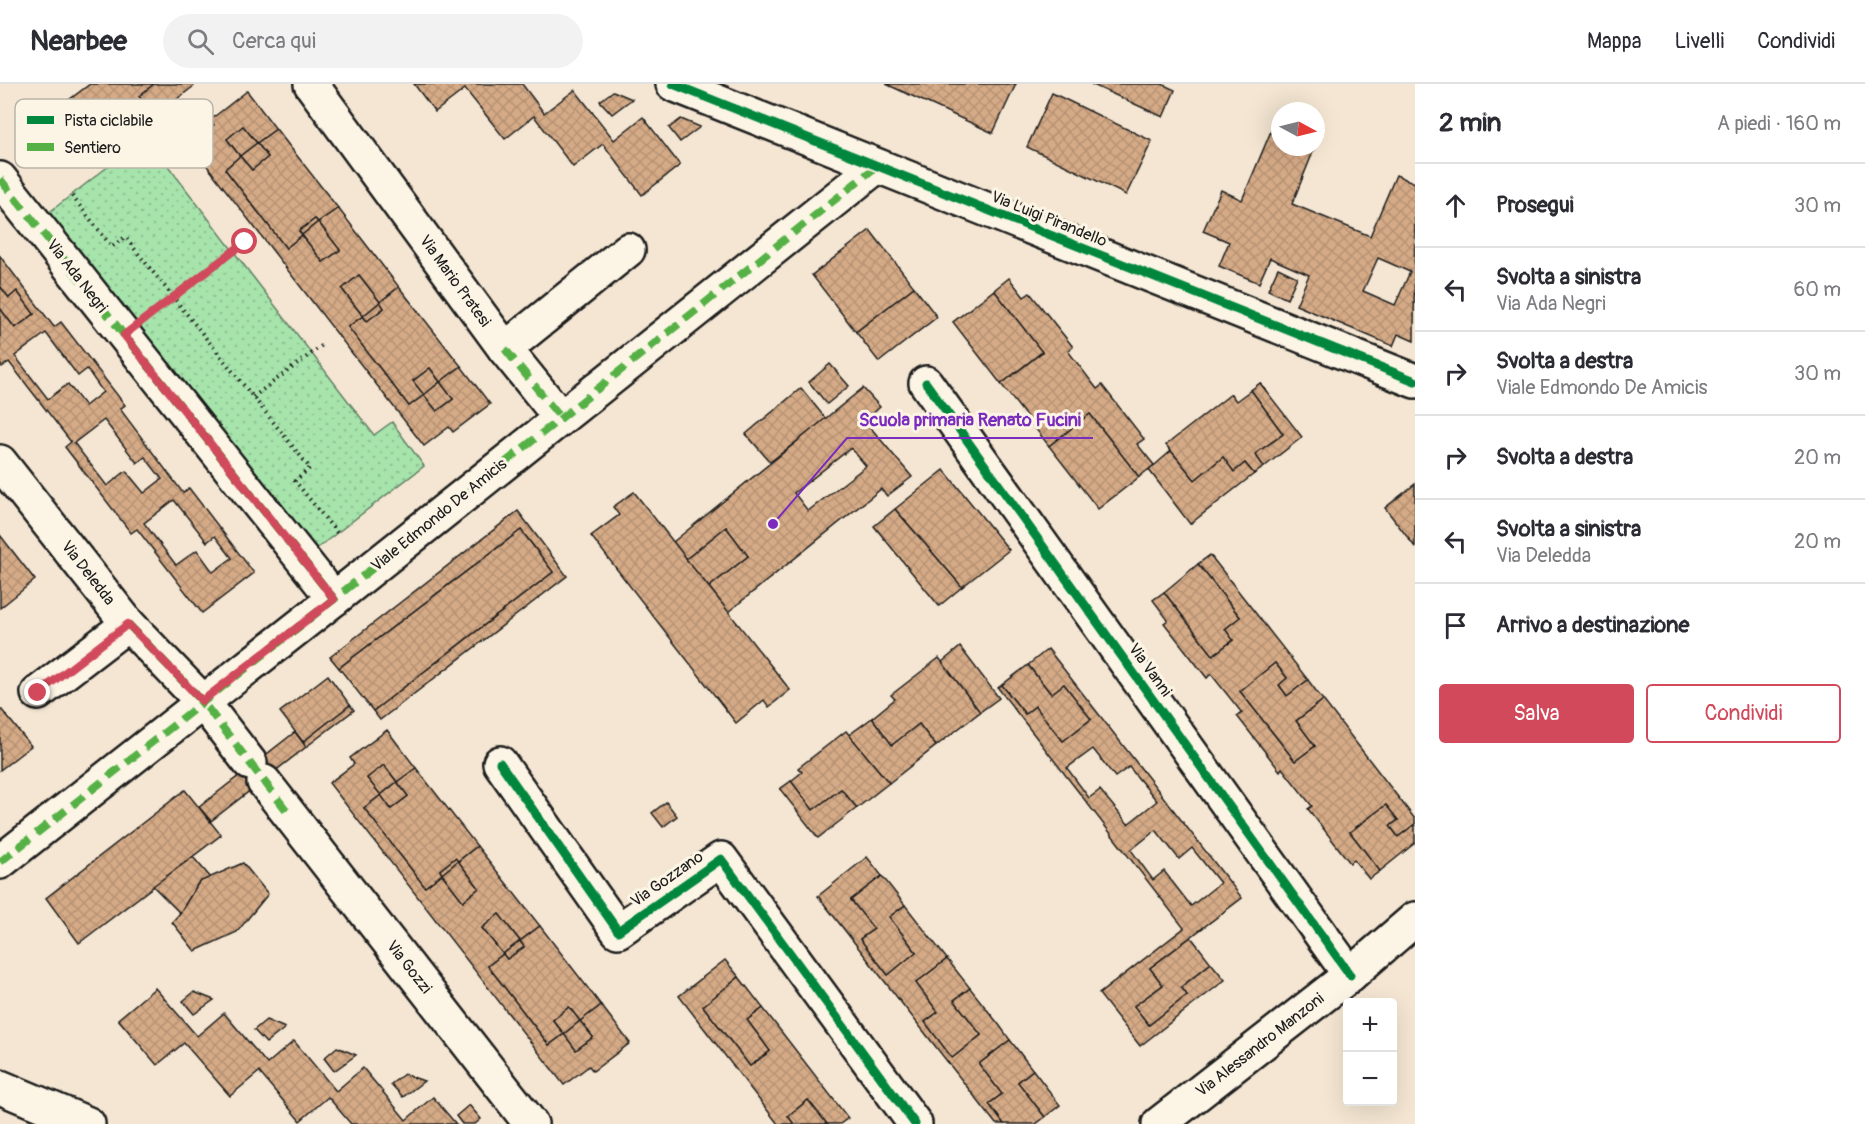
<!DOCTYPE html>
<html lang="it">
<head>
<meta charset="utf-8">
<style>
  body { margin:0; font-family:Pangolin,sans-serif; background:#f2f2f3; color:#2b2b33 }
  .controls { position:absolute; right:18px; bottom:18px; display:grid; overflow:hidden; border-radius:6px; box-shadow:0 6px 24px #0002 }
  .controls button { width:54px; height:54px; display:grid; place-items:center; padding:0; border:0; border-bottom:2px solid #e1e1e2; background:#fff; color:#2b2b33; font:30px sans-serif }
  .compass { position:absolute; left:1271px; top:18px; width:54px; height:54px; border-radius:50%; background:#fff; box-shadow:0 6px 24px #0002; rotate:97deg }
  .stop { position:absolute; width:18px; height:18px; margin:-14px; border:4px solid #d1495b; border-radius:50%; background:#fff }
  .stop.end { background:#d1495b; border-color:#fff; box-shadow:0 2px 6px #0008 }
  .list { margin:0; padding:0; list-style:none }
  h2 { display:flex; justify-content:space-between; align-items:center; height:78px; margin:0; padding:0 24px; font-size:26px }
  h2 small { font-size:20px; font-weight:400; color:#7c7c81 }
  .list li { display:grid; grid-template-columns:39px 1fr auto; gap:18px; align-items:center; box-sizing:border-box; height:84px; padding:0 24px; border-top:2px solid #e1e1e2 }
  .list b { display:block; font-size:22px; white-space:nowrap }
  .list p { margin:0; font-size:20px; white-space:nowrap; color:#7c7c81 }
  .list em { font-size:20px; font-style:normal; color:#7c7c81 }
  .actions { display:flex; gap:12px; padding:18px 24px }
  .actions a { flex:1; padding:14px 0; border:2px solid #d1495b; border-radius:6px; text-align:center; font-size:21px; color:#d1495b }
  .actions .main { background:#d1495b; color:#fff }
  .icon { flex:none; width:33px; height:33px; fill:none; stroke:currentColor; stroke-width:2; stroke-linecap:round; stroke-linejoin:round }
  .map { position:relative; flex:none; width:1415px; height:1040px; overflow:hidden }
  header { display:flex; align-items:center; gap:36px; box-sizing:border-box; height:84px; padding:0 30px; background:#fff; border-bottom:2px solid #e1e1e2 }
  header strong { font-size:28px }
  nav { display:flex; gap:33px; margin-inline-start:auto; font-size:21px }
  .search { width:420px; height:54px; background:#f2f2f3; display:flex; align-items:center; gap:15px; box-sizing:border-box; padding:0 21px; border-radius:33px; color:#7c7c81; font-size:22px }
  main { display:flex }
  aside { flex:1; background:#fff }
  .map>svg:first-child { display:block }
  .grass { fill:url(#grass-dots); stroke:#618064; stroke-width:1.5 }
  .building { fill:url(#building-cross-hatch); stroke:#1c1c1c; stroke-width:1.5; fill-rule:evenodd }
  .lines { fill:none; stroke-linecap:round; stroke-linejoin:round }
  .street-casing { stroke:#1c1c1c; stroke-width:38 }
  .secondary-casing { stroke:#1c1c1c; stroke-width:38 }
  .path { stroke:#1c1c1c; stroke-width:4; stroke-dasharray:1.5 4.5; stroke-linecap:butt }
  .street { stroke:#fcf5e5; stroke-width:33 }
  .secondary { stroke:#fcf5e5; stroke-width:33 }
  .quiet { stroke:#55b145; stroke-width:8; stroke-dasharray:15 8; stroke-linecap:butt }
  .cycleway-casing { stroke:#fcf5e5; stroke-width:13 }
  .cycleway { stroke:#00873e; stroke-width:9 }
  .route { stroke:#d1495b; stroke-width:8 }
  .labels { text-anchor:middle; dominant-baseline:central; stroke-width:6; stroke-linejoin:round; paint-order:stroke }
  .street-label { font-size:16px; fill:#1c1c1c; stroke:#fcf5e5 }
  .key { fill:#fcf5e5; stroke:#b9b4a9; stroke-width:1.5 }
  .key-label { font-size:16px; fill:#1c1c1c }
  .leader { fill:none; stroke:#7b2cbf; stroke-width:2 }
  .callout-dot { fill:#7b2cbf; stroke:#fcf5e5; stroke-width:2 }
  .callout-label { font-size:18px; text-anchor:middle; font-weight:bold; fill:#7b2cbf; stroke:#fcf5e5; stroke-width:6; stroke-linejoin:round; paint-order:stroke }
</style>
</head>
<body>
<header>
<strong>Nearbee</strong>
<div class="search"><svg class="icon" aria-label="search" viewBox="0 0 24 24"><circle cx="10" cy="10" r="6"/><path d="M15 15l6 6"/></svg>Cerca qui</div>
<nav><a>Mappa</a><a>Livelli</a><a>Condividi</a></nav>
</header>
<main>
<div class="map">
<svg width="1415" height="1040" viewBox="0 0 1415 1040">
  <defs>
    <pattern id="grass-dots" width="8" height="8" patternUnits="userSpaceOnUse" patternTransform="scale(1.5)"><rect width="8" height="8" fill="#a6e4ac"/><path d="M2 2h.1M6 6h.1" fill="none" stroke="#8ec393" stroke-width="1.8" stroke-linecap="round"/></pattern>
    <pattern id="building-cross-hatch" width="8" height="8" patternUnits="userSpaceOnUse" patternTransform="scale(1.5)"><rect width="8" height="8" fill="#d5aa86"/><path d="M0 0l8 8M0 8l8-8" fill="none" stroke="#b69273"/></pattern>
  </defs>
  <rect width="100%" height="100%" fill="#f4e6d2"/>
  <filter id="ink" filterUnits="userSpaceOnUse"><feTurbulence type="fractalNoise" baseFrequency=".0167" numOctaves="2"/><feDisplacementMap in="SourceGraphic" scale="12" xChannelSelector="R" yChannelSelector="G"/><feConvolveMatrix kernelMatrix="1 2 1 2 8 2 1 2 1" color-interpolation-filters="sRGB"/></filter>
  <g filter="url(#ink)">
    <path class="grass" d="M146 53 374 351 392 338 424 382 316 465 47 130Z"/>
    <g class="building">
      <path d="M90 0H154L139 12 155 32 130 52 114 31 90 50 65 19Z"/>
      <path d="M154 0H192L194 2 155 32 139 12Z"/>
      <path d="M414 0H522L544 29 575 6 614 56 643 33 680 81 642 111 603 60 573 83 534 32 505 55 465 5 435 28Z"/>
      <path d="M886 0H1016L993 49Z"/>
      <path d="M1091 0H1162L1175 6 1163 33Z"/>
      <path d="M247 7 276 45 257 59 243 42 227 55 240 72 225 85 286 164 302 151 323 178 340 166 318 138 338 124 399 203 380 218 359 191 342 205 363 232 348 243 409 322 424 311 437 327 453 315 440 298 461 282 490 320 453 348 449 343 424 362 190 60 214 41 210 36Z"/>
      <path d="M613 7 632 15 612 30 600 17Z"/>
      <path d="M1052 9 1152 57 1126 111 1027 63Z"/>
      <path d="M1277 33 1280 35V63H1315L1292 120 1370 152 1396 91 1415 99 1414 257 1398 250 1393 262 1296 221 1309 191 1270 174 1259 199 1219 182 1229 158 1203 147 1221 106 1242 116ZM1378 174 1410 188 1395 221 1363 207Z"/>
      <path d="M681 35 700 43 680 58 669 44Z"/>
      <path d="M243 42 257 59 240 72 227 55Z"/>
      <path d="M276 45 338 124 318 138 315 135 299 147 302 151 286 164 225 85 240 72 252 86 268 73 257 59Z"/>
      <path d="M257 59 268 73 252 86 240 72Z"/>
      <path d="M315 135 318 138 302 151 299 147Z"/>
      <path d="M318 138 340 166 323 178 302 151Z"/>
      <path d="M870 146 914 203 856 248 812 191Z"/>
      <path d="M0 172 54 243 61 238 125 321 120 325 183 409 189 404 254 489 202 529 137 445 131 449 65 363 71 358 9 278 2 283 0 280V224L15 244 34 230 17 207 9 214 0 202ZM46 249 78 292 87 285 103 308 85 322 68 300 48 315 15 272ZM104 336 137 379 145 373 162 395 144 409 126 387 107 402 74 359ZM174 416 207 458 215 452 232 474 213 488 197 466 176 481 144 439Z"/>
      <path d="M1278 184 1297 193 1287 215 1268 206Z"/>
      <path d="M359 191 380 218 363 232 342 205Z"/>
      <path d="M1009 194 1024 213 1030 209 1073 263 1068 267 1097 305 1102 301 1144 355 1137 360 1154 381 1139 393 1090 330 1049 362 1001 300 1042 268 994 206Z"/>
      <path d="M0 202 9 214 17 207 34 230 15 244 0 224Z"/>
      <path d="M399 203 461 282 440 298 430 284 413 297 424 311 409 322 348 243 363 232 367 237 384 224 380 218Z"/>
      <path d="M914 203 937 233 879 278 856 248Z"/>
      <path d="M994 206 1042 268 1001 300 953 238Z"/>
      <path d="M380 218 384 224 367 237 363 232Z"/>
      <path d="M830 280 849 302 827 320 809 298Z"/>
      <path d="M430 284 440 298 424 311 413 297Z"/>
      <path d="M440 298 453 315 437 327 424 311Z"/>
      <path d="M1260 299 1302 353 1264 383 1255 370 1283 350 1251 306Z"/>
      <path d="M801 304 826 335 770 378 746 350Z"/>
      <path d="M863 304 880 323 865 337 912 393 887 412 881 405 728 528 709 503 748 472 726 443 686 475 673 458ZM851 364 866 382 808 427 794 409Z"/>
      <path d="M1251 306 1283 350 1255 370 1264 383 1254 390 1245 379 1234 388 1223 373 1195 396 1166 361 1231 310 1236 317Z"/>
      <path d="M1090 330 1139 393 1098 425 1049 362Z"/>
      <path d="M1171 367 1195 396 1223 373 1234 388 1245 379 1254 390 1190 440 1149 386Z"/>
      <path d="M944 386 1009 466 962 503 895 425Z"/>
      <path d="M1415 400V463L1385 424Z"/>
      <path d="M634 408 790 606 769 623 764 616 736 639 591 452 619 431 613 423Z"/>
      <path d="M895 425 962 503 939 522 874 442Z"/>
      <path d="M518 427 567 492 380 636 373 627 553 488 521 446 339 584 330 573Z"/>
      <path d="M726 443 748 472 709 503 686 475Z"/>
      <path d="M521 446 553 488 373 627 339 584Z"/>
      <path d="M0 451 35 496 0 524Z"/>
      <path d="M1210 471 1308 596 1287 612 1279 601 1287 594 1275 579 1240 607 1295 677 1315 662 1296 637 1323 616 1415 735V740L1398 753 1390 742 1398 736 1386 721 1350 748 1380 787 1369 795 1354 776 1350 779 1308 725 1312 722 1282 684 1280 687 1237 632 1242 629 1211 590 1207 594 1164 539 1168 536 1153 516 1164 508 1213 571 1233 556 1225 545 1240 533 1198 480Z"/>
      <path d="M1198 480 1240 533 1225 545 1233 556 1213 571 1164 508Z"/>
      <path d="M960 563 999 614 980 628 942 578Z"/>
      <path d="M1048 565 1242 814 1150 884 1163 901 1134 922 1149 941 1187 911 1181 903 1211 879 1225 896 1140 962 1099 910 1184 844 998 604 1002 601 1025 630 1035 622 1063 657 1091 635 1064 600 1051 610 1028 581ZM1093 665 1115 693 1129 683 1157 717 1128 740 1100 706 1089 714 1067 684ZM1156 746 1179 775 1192 764 1220 799 1191 822 1164 787 1153 796 1131 766Z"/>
      <path d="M939 574 980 628 936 662 919 640 892 661 872 634 895 615 891 611Z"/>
      <path d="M1275 579 1287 594 1279 601 1287 612 1308 596 1323 616 1296 637 1315 662 1295 677 1240 607Z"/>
      <path d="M1028 581 1051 610 1064 600 1091 635 1063 657 1035 622 1025 630 1002 601Z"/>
      <path d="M328 591 350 621 303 658 280 628Z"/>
      <path d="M350 621 354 626 306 663 303 658Z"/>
      <path d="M1 625 31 662 0 686V626Z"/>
      <path d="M872 634 892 661 919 640 936 662 889 699 849 651Z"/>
      <path d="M387 646 416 684 397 698 384 681 367 694 381 711 364 724 425 803 442 790 463 817 479 804 458 777 477 762 540 842 520 857 499 830 482 844 503 870 488 882 549 961 564 950 576 966 593 953 580 937 601 921 630 959 593 987 589 982 564 1001 329 699 354 680 350 674Z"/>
      <path d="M846 647 889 699 857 724 841 705 813 726 791 697 802 688 798 684Z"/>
      <path d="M295 648 306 663 211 737 199 723Z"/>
      <path d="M384 681 397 698 381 711 367 694Z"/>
      <path d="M416 684 477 762 458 777 455 774 440 786 442 790 425 803 364 724 381 711 391 725 408 712 397 698Z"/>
      <path d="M791 697 813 726 841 705 857 724 818 754 780 705Z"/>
      <path d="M397 698 408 712 391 725 381 711Z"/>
      <path d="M185 706 221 751 79 859 46 814Z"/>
      <path d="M666 718 677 732 663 743 652 729Z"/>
      <path d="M1386 721 1398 736 1390 742 1398 753 1415 740V759L1380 787 1350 748Z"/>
      <path d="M193 773 211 794 199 798 180 829 153 802Z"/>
      <path d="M867 773 882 792 851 816 874 845 860 855 888 891 916 868 889 833 905 821 947 875 916 899 938 928 925 938 952 974 981 951 954 916 970 904 1000 942 1010 956 979 980 1002 1010 989 1020 1004 1040H996L818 812Z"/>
      <path d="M455 774 458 777 442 790 440 786Z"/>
      <path d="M458 777 479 804 463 817 442 790Z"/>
      <path d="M243 779 268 810 237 848 195 867 172 838 180 829 199 798Z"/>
      <path d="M882 792 905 821 889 833 916 868 888 891 860 855 874 845 851 816Z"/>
      <path d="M499 830 520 857 503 870 482 844Z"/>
      <path d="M540 842 601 921 580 937 569 923 553 936 564 950 549 961 488 882 503 870 507 875 524 863 520 857Z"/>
      <path d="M1191 853 1211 879 1181 903 1187 911 1149 941 1134 922 1163 901 1150 884Z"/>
      <path d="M520 857 524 863 507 875 503 870Z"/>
      <path d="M947 875 970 904 954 916 981 951 952 974 925 938 938 928 916 899Z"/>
      <path d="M725 876 739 893 703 922 750 982 770 967 747 936 763 924 848 1034 840 1040H827L808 1016 788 1032 794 1040H778L679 912Z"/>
      <path d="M739 893 763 924 747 936 770 967 750 982 703 922Z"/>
      <path d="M155 904 197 952 224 929 267 980 294 957 336 1007 363 984 406 1036 433 1013 456 1040H351L328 1013 300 1037 259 988 230 1012 184 959 157 981 118 935Z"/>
      <path d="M194 908 214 916 194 930 183 917Z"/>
      <path d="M569 923 580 937 564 950 553 936Z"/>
      <path d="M266 936 285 944 266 959 254 946Z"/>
      <path d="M580 937 593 953 576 966 564 950Z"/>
      <path d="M1010 956 1033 986 1018 998 1045 1033 1036 1040H1004L989 1020 1002 1010 979 980Z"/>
      <path d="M337 963 356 971 334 987 324 974Z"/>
      <path d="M1033 986 1060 1021 1045 1033 1018 998Z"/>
      <path d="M404 990 424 997 403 1013 391 1000Z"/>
      <path d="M808 1016 827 1040H794L788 1032Z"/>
      <path d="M469 1021 481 1035 475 1040H462L456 1032Z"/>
    </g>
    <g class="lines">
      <defs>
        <g id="street">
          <path d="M311 0 505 265 628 166"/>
          <path d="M673 0 1415 297"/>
          <path d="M0 95 334 515"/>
          <path d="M505 265 560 333"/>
          <path d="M926 299 1350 891"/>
          <path d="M0 378 128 540 38 609"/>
          <path d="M128 540 202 617 250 679"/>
          <path d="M500 679 618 847 721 775 915 1040"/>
          <path d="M264 698 531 1040"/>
          <path d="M0 778 334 515 877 82"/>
          <path d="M1159 1040 1350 891 1415 835"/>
        </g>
        <path id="secondary" d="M0 1003 88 1040"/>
      </defs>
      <use href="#street" class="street-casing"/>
      <use href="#secondary" class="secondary-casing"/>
      <g class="path">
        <path d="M72 112 112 163 125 153 310 384 295 397 337 449"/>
        <path d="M153 228 245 158"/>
        <path d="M253 313 324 260"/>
      </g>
      <use href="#street" class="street"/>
      <use href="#secondary" class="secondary"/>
      <g class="quiet">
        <path d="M0 95 334 515"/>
        <path d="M505 265 560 333"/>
        <path d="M128 540 202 617 287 727"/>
        <path d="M0 778 334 515 877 82"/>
      </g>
      <defs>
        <g id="cycleway">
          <path d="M673 0 1415 297"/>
          <path d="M926 299 1350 891"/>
          <path d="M500 679 618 847 721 775 915 1040"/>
        </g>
      </defs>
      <use href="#cycleway" class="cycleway-casing"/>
      <use href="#cycleway" class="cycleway"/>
    </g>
  </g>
  <g class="lines" filter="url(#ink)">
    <path class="route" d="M38 609 128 540 202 617 334 515 124 251 245 158"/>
  </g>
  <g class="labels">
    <g class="street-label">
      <text transform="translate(1049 135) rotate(22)">Via Luigi Pirandello</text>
      <text transform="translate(77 192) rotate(52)">Via Ada Negri</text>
      <text transform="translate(455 197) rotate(54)">Via Mario Pratesi</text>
      <text transform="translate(439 431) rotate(-39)">Viale Edmondo De Amicis</text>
      <text transform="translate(88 489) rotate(52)">Via Deledda</text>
      <text transform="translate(1150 586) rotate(54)">Via Vanni</text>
      <text transform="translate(667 795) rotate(-35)">Via Gozzano</text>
      <text transform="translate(409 883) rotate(52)">Via Gozzi</text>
      <text transform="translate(1260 961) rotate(-38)">Via Alessandro Manzoni</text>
    </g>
  </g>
  <rect x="15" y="15" width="198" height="69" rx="9" class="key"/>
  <rect x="27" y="32" width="27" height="8" fill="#00873e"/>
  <rect x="27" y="59" width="27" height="8" fill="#55b145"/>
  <g class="key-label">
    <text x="64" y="42">Pista ciclabile</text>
    <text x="64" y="69">Sentiero</text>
  </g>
  <path class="leader" d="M773 440L847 354H1093"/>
  <circle class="callout-dot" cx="773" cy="440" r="6"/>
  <g class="callout-label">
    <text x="970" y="342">Scuola primaria Renato Fucini</text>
  </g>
</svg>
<div class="controls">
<button>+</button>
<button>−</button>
</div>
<svg class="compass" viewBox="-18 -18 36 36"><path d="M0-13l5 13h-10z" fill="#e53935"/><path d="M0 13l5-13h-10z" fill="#7c7c81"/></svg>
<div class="stop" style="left:245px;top:158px"></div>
<div class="stop end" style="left:38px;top:609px"></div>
</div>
<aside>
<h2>2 min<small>A piedi · 160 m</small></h2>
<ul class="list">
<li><svg class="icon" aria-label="ahead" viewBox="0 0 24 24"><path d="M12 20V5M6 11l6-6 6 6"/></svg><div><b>Prosegui</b></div><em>30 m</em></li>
<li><svg class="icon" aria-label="left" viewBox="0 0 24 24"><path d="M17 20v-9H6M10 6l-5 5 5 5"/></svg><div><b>Svolta a sinistra</b><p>Via Ada Negri</p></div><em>60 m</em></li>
<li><svg class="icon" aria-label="right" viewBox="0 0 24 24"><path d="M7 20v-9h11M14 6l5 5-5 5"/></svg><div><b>Svolta a destra</b><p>Viale Edmondo De Amicis</p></div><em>30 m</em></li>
<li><svg class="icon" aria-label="right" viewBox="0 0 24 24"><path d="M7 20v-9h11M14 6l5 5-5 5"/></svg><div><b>Svolta a destra</b></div><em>20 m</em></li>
<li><svg class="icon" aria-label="left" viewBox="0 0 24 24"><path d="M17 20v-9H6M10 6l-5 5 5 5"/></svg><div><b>Svolta a sinistra</b><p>Via Deledda</p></div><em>20 m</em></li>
<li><svg class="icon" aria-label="arrive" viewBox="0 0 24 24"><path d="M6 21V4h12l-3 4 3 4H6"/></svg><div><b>Arrivo a destinazione</b></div></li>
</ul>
<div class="actions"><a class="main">Salva</a><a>Condividi</a></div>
</aside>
</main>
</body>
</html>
